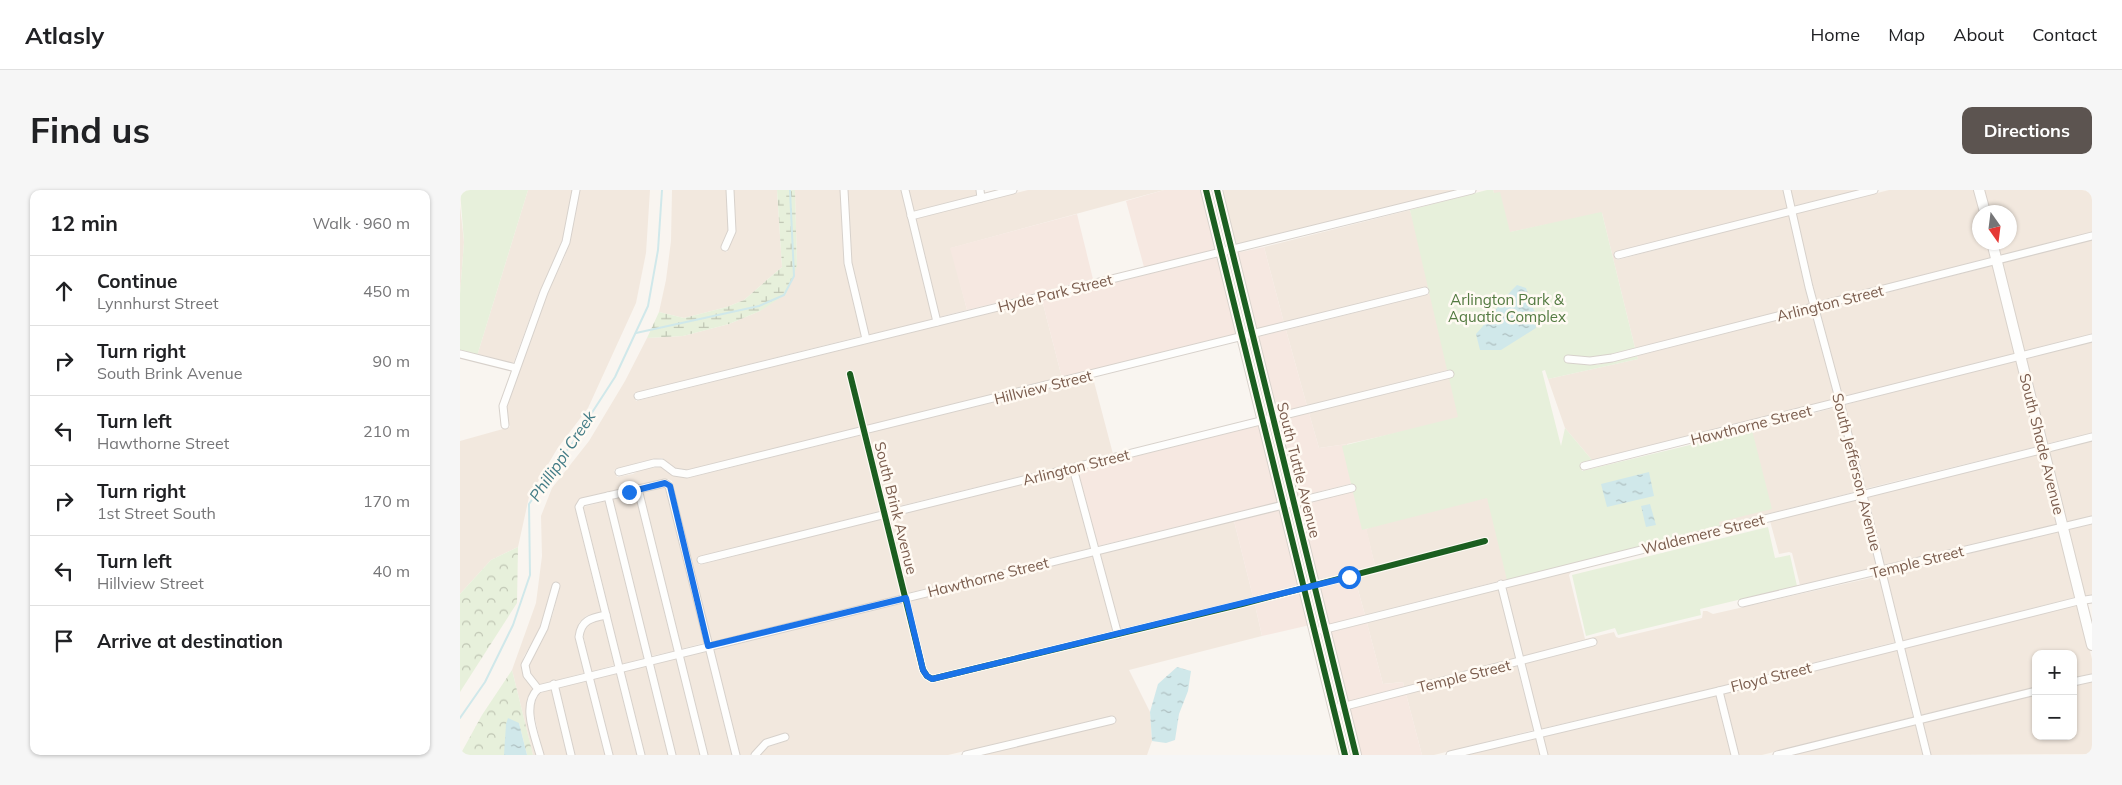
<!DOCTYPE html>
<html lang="en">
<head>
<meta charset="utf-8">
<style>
  body { margin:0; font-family:Mulish,sans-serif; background:#f6f6f6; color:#202124 }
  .controls { position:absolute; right:15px; bottom:15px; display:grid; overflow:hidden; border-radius:10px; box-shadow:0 1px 4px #0004 }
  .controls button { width:45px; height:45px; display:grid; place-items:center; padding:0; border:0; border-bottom:1px solid #e0e0e0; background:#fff; color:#202124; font:25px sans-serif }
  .compass { position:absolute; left:1512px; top:15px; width:45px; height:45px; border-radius:50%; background:#fff; box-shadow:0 1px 4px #0004; rotate:166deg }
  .stop { position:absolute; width:15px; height:15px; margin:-11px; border:4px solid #1a73e8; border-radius:50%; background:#fff }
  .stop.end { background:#1a73e8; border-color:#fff; box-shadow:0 1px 5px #0008 }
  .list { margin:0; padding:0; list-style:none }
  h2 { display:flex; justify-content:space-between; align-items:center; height:65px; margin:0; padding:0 20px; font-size:21px }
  h2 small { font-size:16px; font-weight:400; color:#757577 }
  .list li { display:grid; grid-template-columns:32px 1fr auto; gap:15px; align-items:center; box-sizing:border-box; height:70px; padding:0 20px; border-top:1px solid #e0e0e0 }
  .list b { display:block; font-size:19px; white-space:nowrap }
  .list p { margin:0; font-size:16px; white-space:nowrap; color:#757577 }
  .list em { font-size:16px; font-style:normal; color:#757577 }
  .icon { flex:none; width:28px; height:28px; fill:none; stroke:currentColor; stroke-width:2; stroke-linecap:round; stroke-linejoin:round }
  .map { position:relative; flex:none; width:1632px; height:565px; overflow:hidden; border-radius:10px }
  header { display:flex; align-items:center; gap:30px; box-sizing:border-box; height:70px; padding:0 25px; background:#fff; border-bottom:1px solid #e0e0e0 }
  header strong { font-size:24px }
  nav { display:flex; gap:28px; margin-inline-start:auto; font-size:18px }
  .intro { display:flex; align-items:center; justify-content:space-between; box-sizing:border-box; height:120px; padding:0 30px }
  h1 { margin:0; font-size:35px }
  .button { padding:12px 22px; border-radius:10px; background:#5c5450; color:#fff; font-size:18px; font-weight:700 }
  main { display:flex; gap:30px; padding:0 30px }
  aside { flex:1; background:#fff; border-radius:10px; box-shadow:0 1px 4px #0004 }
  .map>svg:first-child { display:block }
  .residential { fill:#f2e8de }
  .commercial { fill:#f6e8e1 }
  .forest { fill:url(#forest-crowns) }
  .wetland { fill:url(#wetland-marsh) }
  .park { fill:#e7f0db }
  .water { fill:url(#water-ripples) }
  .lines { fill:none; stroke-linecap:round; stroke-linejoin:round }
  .stream { stroke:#d0e8ea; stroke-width:2 }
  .street-casing { stroke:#d7d1cb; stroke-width:9 }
  .secondary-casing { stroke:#d9d2cb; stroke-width:12 }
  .street { stroke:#fefefd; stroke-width:7 }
  .secondary { stroke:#fefefd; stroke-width:10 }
  .cycleway-casing { stroke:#fffaf3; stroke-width:9 }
  .cycleway { stroke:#1b5e20; stroke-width:6 }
  .route { stroke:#1a73e8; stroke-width:6 }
  .labels { text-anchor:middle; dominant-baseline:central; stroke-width:5; stroke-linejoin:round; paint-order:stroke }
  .street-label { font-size:15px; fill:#7a5c4d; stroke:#fffaf3 }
  .park-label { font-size:15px; fill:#537a41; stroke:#fffaf3 }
  .water-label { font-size:16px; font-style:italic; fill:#437c86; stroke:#fffaf3 }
</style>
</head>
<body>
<header>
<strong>Atlasly</strong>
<nav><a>Home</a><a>Map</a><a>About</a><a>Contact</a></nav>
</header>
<div class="intro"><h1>Find us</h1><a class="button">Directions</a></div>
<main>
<aside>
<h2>12 min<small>Walk · 960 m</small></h2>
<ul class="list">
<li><svg class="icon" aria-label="ahead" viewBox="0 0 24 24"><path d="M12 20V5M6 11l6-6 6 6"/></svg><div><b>Continue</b><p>Lynnhurst Street</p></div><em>450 m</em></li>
<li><svg class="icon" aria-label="right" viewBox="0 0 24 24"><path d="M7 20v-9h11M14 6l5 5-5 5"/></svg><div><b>Turn right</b><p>South Brink Avenue</p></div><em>90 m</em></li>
<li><svg class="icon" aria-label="left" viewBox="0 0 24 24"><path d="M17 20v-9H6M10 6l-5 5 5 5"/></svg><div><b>Turn left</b><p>Hawthorne Street</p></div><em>210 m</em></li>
<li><svg class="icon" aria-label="right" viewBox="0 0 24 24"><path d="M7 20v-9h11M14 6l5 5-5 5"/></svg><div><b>Turn right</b><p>1st Street South</p></div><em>170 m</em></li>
<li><svg class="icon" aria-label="left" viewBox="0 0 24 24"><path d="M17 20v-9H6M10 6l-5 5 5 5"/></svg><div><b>Turn left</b><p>Hillview Street</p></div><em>40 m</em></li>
<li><svg class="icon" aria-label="arrive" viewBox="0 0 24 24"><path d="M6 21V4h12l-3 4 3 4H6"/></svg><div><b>Arrive at destination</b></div></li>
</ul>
</aside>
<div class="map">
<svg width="1632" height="565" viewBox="0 0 1632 565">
  <defs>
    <pattern id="forest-crowns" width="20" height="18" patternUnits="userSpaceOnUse" patternTransform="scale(1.25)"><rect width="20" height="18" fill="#e7f0db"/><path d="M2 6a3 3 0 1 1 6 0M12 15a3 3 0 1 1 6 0" fill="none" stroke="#c0c6b4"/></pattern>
    <pattern id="wetland-marsh" width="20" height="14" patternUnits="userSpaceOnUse" patternTransform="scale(1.25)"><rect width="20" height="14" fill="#e7f0db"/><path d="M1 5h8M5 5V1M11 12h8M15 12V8" fill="none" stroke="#c0c6b4"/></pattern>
    <pattern id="water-ripples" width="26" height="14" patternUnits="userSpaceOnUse" patternTransform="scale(1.25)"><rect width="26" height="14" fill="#d0e8ea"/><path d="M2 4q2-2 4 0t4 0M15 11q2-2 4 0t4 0" fill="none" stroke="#aebfc0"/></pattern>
  </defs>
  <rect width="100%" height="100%" fill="#f9f5f0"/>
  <g class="residential">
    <path d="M68 0H113L103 51 80 101 53 174 17 166Z"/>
    <path d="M120 0H190L186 63 176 113 128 218 97 259 69 307 58 357 31 370 0 404V251L50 237 47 227 46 217 87 104 105 66 111 43Z"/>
    <path d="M212 0H267L269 40 261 59 267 62 276 41 274 0H317L322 77 284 110 267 117 224 128 199 122 206 90 211 51Z"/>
    <path d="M335 0H381L385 74 402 146 174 203 176 211 582 110 602 188 406 236 392 180 386 181 400 238 224 281 215 278 202 268 180 272 171 276 154 280 157 287 173 284 182 279 201 277 212 285 228 288 402 245 420 321 237 368 239 375 422 328 442 405 251 452 212 291 208 289H204L119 309 116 315 142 422 126 426 119 433 116 441V452L124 483 79 495 70 483 68 475 84 447 93 424 100 394 94 392 78 443 64 466 62 474 64 486 73 498 66 517 77 565H73L52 480 76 413 82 366 81 326 92 298 129 251 165 191 187 148 223 146 269 134 300 121 337 76Z"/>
    <path d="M387 0H442L473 129 408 145 391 73Z"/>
    <path d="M448 0H516L517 5 454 21Z"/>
    <path d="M568 0H704L491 58 507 120 479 127 455 29Z"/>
    <path d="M761 0H997L774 56Z"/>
    <path d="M1033 0H1324L1327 18 1154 63 1157 70 1329 25 1351 114 1175 158 1142 23 1046 43Z"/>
    <path d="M1330 0H1399L1334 16Z"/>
    <path d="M1429 0H1516L1521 22H1520V52L1529 53 1533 67 1357 112 1335 24Z"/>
    <path d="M1523 0H1632V42L1539 66 1536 53 1550 52V22H1528Z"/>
    <path d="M0 16 4 52 0 104Z"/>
    <path d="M950 20 970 88 1004 228 887 254 859 258 849 223 994 187 992 179 847 216 826 140 969 104 968 97 824 133 804 57Z"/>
    <path d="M1632 50V144L1563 161 1541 73Z"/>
    <path d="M1535 75 1556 163 1382 208 1359 120Z"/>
    <path d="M1353 121 1376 209 1132 270 1105 238 1088 189 1178 169 1177 166Z"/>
    <path d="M1632 152V243L1585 254 1565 169Z"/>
    <path d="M1558 170 1579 256 1404 299 1384 215Z"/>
    <path d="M633 188 653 264 427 319 408 243Z"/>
    <path d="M1378 217 1398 301 1260 336 1235 252Z"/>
    <path d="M1632 250V326L1604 333 1587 261Z"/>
    <path d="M1581 263 1598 334 1423 377 1406 306Z"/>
    <path d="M1097 266 1131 305 1126 369 905 425 895 389 1029 354 1027 347 915 376 906 339Z"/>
    <path d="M611 282 631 358 448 403 428 327Z"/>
    <path d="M205 297 244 453 221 459 182 302Z"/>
    <path d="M176 303 215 461 191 466 152 309Z"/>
    <path d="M1400 308 1417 378 1340 395 1332 363 1329 362 1319 364 1310 331Z"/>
    <path d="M146 311 185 468 162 474 123 317Z"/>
    <path d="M774 331 793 407 661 440 640 364Z"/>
    <path d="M1632 334V405L1623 407 1606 340Z"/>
    <path d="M1600 341 1617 407 1442 451 1425 384Z"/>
    <path d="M634 365 654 442 475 485 470 484 466 479 450 411Z"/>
    <path d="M1128 377 1111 382 1109 385 1125 449 1154 442 1156 447 1159 448 1242 428 1243 421H1247L1253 424 1419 386 1435 452 1258 497 1080 539 1064 474 1137 455 1135 448 1062 467 1045 397Z"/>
    <path d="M1039 398 1056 469 944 497 943 492 923 494 907 433Z"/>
    <path d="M443 412 460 481 463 488 472 493 795 415 802 446 669 480 690 522 692 551 687 565H523L655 533 654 526 488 565H299L308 557 329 550 327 543 305 550 290 565H280L253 459Z"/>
    <path d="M1618 414 1632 469V484L1613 488V464H1576V498L1460 525 1443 458Z"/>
    <path d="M144 429 155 475 130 482 123 443 128 434Z"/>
    <path d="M246 460 273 565H248L223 466Z"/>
    <path d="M1437 460 1453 527 1302 565H1278L1263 504Z"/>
    <path d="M217 468 241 565H216L193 474Z"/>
    <path d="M186 475 209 565H184L163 481Z"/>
    <path d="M1057 476 1074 540 974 565H962L946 504Z"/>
    <path d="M157 482 177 565H152L133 489Z"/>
    <path d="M126 490 128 495 145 565H115L98 497Z"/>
    <path d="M1632 491V564L1470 565 1462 533 1576 505V546H1613V496Z"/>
    <path d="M92 499 108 565H83L73 519 78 504Z"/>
    <path d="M1256 505 1271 565H1087L1082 546Z"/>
    <path d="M1455 534 1463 565H1333Z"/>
    <path d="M1076 548 1080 565H1006Z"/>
  </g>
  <g class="commercial">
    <path d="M704 0H742L757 60 684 77 666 11Z"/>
    <path d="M617 24 633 89 507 120 490 58Z"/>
    <path d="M804 57 824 133 795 140 776 63Z"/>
    <path d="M759 67 778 144 602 188 582 110Z"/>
    <path d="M826 140 847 216 816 224 797 147Z"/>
    <path d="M849 223 859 258 887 254 915 376 856 391 838 315 896 301 894 293 837 307 818 231Z"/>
    <path d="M801 235 820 312 638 356 617 281Z"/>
    <path d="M821 319 840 396 793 407 774 331Z"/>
    <path d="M895 389 905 425 868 435 858 399Z"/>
    <path d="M841 403 850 435 802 446 795 415Z"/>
    <path d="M907 433 923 494 943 492 944 497 887 512 870 442Z"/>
    <path d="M946 504 962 565H899L889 519Z"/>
  </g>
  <g class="forest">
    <path d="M58 357 57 413 0 502V404L31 370Z"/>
    <path d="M52 480 73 565H67L59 533 44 565H0L22 525Z"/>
  </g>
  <path class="wetland" d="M317 0H335L337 76 326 104 300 121 269 134 223 146 187 148 199 122 224 128 267 117 284 110 322 77Z"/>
  <g class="park">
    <path d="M0 0H68L17 166 0 160V104L4 52Z"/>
    <path d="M1027 0H1033L1034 3 1040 2 1050 42 1141 22 1142 23 1175 158 1115 173 1137 175 1177 166 1178 169 1088 189 1085 180 1082 181 1101 256 1105 238 1132 270 1120 273 1122 281 1292 240 1312 319 1259 332 1260 336 1047 390 1027 308 902 340 882 256 998 227 950 20Z"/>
    <path d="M1308 337 1315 368 1330 365 1337 396 1240 419 1241 425 1158 445 1155 438 1126 446 1112 385Z"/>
  </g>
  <g class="water">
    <path d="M1057 95 1066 98 1075 123 1076 138 1041 160H1020L1016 144C1030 129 1042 109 1057 95Z"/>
    <path d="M1189 282 1194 306 1147 317 1141 294Z"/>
    <path d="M1190 314 1196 335 1186 337 1181 316Z"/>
    <path d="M717 477 731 481 728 501 719 524 715 550 706 553 692 551 690 522 698 494Z"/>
    <path d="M48 528 59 533 67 565H44L46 534Z"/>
  </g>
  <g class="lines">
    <g class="stream">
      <path d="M176 143 299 116 324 105 334 86 330 0"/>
      <path d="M0 528 25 492 53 435 70 385 69 314 113 252 155 187 188 116 198 60 202 0"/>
    </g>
    <defs>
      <g id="street">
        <path d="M384 0 388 73 406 149"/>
        <path d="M445 0 477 132"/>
        <path d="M520 0 521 8"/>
        <path d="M1327 0 1349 97 1380 212 1467 565"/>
        <path d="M451 26 553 0"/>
        <path d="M265 57 272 41 270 0"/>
        <path d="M1158 65 1414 0"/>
        <path d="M0 164 56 178"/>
        <path d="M1108 169 1130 171 1152 168 1632 46"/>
        <path d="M390 184 463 480 467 486 472 489 782 414 1025 351"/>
        <path d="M178 206 1012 0"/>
        <path d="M45 235 43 216 84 102 106 52 116 0"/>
        <path d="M1124 276 1632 148"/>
        <path d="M613 278 658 445"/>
        <path d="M159 282 194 273H202L214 282 227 284 965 101"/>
        <path d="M178 299 244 565"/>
        <path d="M148 306 212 565"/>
        <path d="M241 370 990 184"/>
        <path d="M1041 394 1084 565"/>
        <path d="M1282 413 1632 330"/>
        <path d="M146 425C131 428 121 430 119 447L149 565"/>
        <path d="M862 440 1632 247"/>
        <path d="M1613 492 1632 488"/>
        <path d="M94 494 111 565"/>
        <path d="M78 499 892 298"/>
        <path d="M78 499 67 485 65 475 84 438 96 396"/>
        <path d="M78 499C61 515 75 546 80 565"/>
        <path d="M1259 501 1275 565"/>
        <path d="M874 519 1133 452"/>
        <path d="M181 565 119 317 122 312 205 293 209 296 276 565"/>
        <path d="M295 565 306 553 325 547"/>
        <path d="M506 565 652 530"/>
        <path d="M990 565 1259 501 1618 411 1632 409"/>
        <path d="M1317 565 1576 501"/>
      </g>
      <g id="secondary">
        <path d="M746 0 885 565"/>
        <path d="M757 0 896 565"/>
        <path d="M1519 0 1525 22"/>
        <path d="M1532 52 1632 455"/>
      </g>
    </defs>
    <use href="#street" class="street-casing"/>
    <use href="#secondary" class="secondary-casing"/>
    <use href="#street" class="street"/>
    <use href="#secondary" class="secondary"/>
    <defs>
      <g id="cycleway">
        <path d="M746 0 885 565"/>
        <path d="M757 0 896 565"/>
        <path d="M390 184 463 480 467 486 472 489 782 414 1025 351"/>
      </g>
    </defs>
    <use href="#cycleway" class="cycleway-casing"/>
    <use href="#cycleway" class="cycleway"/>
  </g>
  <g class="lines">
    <path class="route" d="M169 302 205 293 210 296 248 456 446 408 463 480 467 486 472 489 889 387"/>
  </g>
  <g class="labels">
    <g class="street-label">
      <text transform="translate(595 103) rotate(-14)">Hyde Park Street</text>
      <text transform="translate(1370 113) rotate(-14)">Arlington Street</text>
      <text transform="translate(583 197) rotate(-14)">Hillview Street</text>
      <text transform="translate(1291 235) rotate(-14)">Hawthorne Street</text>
      <text transform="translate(1582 254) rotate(76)">South Shade Avenue</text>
      <text transform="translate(616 277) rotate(-14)">Arlington Street</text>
      <text transform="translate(839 280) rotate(76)">South Tuttle Avenue</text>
      <text transform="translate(1397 282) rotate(76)">South Jefferson Avenue</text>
      <text transform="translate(436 318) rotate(76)">South Brink Avenue</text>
      <text transform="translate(1243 344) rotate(-14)">Waldemere Street</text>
      <text transform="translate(1457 372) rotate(-14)">Temple Street</text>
      <text transform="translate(528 387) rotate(-14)">Hawthorne Street</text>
      <text transform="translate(1004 486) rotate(-14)">Temple Street</text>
      <text transform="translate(1311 487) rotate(-14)">Floyd Street</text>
    </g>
    <g class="park-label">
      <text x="1047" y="109">Arlington Park &amp;<tspan x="1047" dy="17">Aquatic Complex</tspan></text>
    </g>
    <g class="water-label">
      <text transform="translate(102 266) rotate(-56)">Phillippi Creek</text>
    </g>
  </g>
</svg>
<div class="controls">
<button>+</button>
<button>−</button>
</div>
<svg class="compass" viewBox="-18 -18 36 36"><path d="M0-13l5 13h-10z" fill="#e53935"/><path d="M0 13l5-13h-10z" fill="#757577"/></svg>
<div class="stop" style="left:889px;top:387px"></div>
<div class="stop end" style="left:169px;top:302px"></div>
</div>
</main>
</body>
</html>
